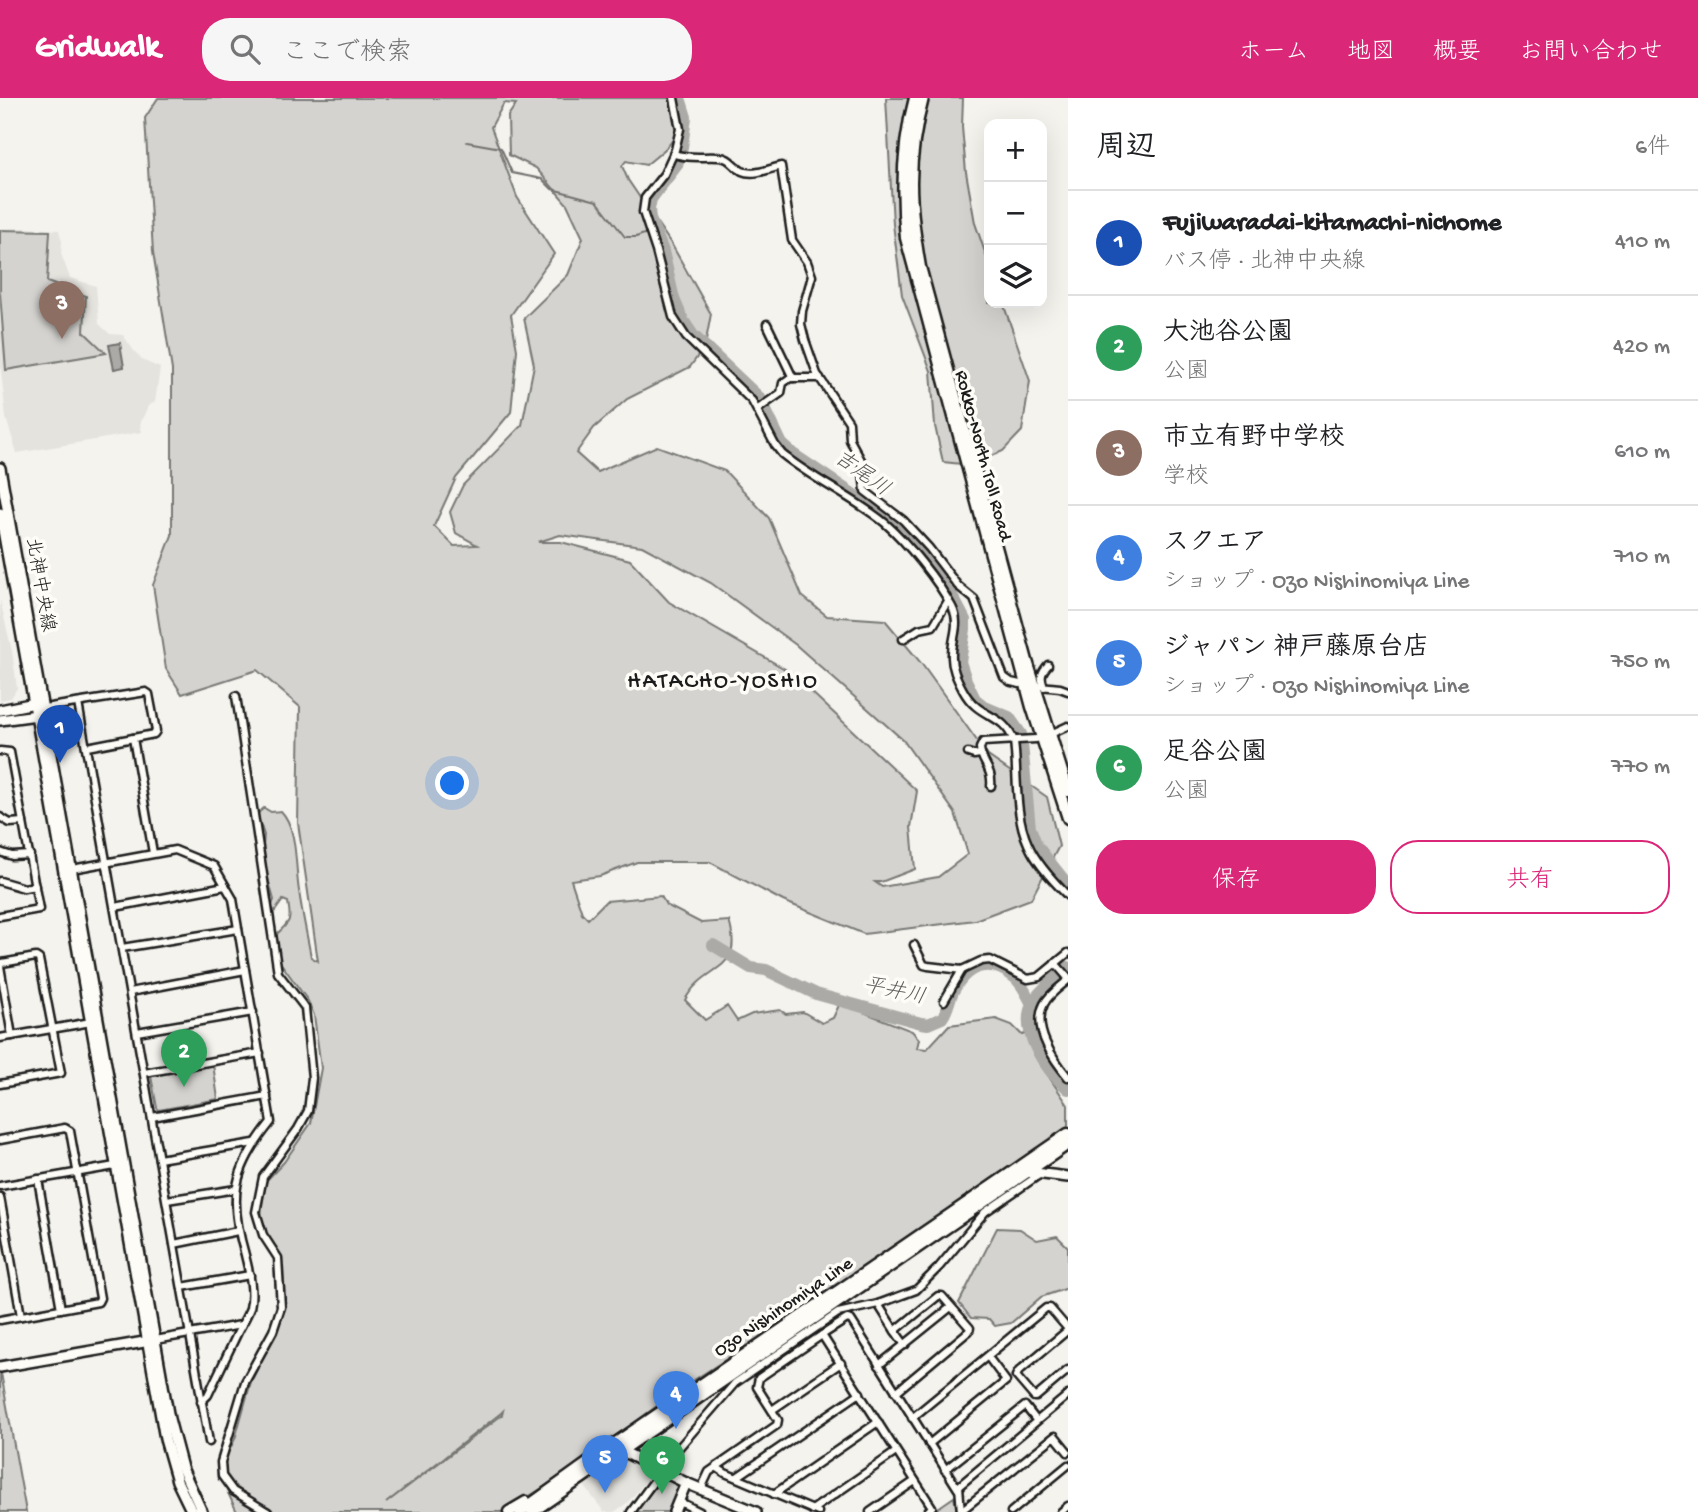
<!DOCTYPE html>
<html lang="ja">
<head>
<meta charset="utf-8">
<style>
  body { margin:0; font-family:"Gochi Hand","Klee One",sans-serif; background:#f6f6f6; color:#202124 }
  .controls { position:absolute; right:21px; top:21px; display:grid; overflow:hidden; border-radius:14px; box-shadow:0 7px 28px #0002 }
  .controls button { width:63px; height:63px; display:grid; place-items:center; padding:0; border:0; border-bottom:2px solid #e0e0e0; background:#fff; color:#202124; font:35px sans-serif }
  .you { position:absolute; left:453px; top:686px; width:24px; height:24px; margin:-18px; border:5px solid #fff; border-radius:50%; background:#1a73e8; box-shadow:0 0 0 10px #1a73e833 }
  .badge { display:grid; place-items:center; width:46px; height:46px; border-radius:50%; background:#db2777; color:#fff; font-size:23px; font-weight:700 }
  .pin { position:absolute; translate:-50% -58px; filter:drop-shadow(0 2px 4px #0008) }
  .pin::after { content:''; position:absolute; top:37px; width:24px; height:21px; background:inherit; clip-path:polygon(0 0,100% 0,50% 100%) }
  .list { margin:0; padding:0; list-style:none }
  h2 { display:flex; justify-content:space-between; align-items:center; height:91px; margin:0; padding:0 28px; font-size:30px }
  h2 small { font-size:23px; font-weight:400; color:#757577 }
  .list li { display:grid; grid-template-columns:46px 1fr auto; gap:21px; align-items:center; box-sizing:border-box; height:105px; padding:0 28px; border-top:2px solid #e0e0e0 }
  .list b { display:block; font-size:26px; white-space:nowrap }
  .list p { margin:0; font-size:23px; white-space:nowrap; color:#757577 }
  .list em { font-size:23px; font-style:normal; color:#757577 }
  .actions { display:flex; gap:14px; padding:21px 28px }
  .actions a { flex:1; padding:16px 0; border:2px solid #db2777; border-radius:28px; text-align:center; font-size:24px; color:#db2777 }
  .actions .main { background:#db2777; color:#fff }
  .icon { flex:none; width:38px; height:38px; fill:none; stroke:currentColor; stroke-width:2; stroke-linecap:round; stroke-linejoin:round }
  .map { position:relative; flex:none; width:1068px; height:1414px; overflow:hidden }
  header { display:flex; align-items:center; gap:42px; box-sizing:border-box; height:98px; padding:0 35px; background:#db2777; color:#fff }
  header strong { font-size:33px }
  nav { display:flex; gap:38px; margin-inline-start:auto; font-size:24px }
  .search { width:490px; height:63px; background:#f6f6f6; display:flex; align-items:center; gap:18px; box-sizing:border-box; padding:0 24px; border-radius:28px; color:#757577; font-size:26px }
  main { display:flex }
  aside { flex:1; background:#fff }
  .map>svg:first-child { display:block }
  .built { fill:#e4e3de }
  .green { fill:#d4d3cf; stroke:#787876; stroke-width:2; fill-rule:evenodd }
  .water { fill:#abaaa6; stroke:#72716f; stroke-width:2 }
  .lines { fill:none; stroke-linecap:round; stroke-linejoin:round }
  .stream { stroke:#72716f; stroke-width:2 }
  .river { stroke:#abaaa6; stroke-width:12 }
  .street-casing { stroke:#1c1c1c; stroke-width:11 }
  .secondary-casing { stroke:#1c1c1c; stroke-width:14 }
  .primary-casing { stroke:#1c1c1c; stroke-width:15 }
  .street { stroke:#fdfcf7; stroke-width:6 }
  .secondary { stroke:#fdfcf7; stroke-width:9 }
  .primary { stroke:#fdfcf7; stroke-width:10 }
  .labels { text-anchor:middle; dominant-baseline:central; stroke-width:7; stroke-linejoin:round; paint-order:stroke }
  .street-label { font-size:19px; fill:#1c1c1c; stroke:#fdfcf7 }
  .water-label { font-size:21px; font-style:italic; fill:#5c5c5a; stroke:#fdfcf7 }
  .quarter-label { font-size:23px; letter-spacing:2px; fill:#1c1c1c; stroke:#fdfcf7 }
</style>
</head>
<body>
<header>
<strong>Gridwalk</strong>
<div class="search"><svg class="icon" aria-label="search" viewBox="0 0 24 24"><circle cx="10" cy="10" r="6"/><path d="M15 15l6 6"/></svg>ここで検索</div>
<nav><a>ホーム</a><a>地図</a><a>概要</a><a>お問い合わせ</a></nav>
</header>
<main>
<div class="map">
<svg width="1068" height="1414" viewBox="0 0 1068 1414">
  <rect width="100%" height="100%" fill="#f4f3ee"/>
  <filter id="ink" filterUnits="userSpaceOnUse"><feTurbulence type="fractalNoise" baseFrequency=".0143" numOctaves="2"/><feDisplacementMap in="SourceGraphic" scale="14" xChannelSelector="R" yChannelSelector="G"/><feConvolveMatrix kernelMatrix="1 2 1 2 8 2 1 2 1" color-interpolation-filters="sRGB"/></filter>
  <g filter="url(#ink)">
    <g class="built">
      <path d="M24 130 59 132 62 144 61 156 70 180 96 188 99 226 110 236 123 237 134 253 144 263 160 270 155 304 148 308 140 326 142 334 17 355 6 320 0 263V131Z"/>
      <path d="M0 502 12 553 17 590 11 600 0 602Z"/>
      <path d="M620 1360 646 1372 649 1380 627 1405 614 1414H604L583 1386Z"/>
    </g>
    <g class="green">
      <path d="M158 0H670C691 34 670 47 646 67L626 63 622 68 628 82 672 147 711 216 705 248 690 269 627 301 594 330 576 355 597 374 657 348 725 373 769 420 802 498 827 518 885 522 921 565 988 658 1047 699 1059 748 1031 801 975 822 864 836 783 803 710 764H637L600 778 571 782 582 815 588 821 606 803 661 798 666 807 701 825 729 823C745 876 705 864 685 902L705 922 727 908 737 923 752 916 780 912 786 916 803 914 822 925 833 920 840 905 912 933 919 941 917 950 927 951 949 927 996 921 1012 927 1022 937 1031 934 1037 961 1068 1007V1029L773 1231 680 1291 566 1375 504 1414H274L235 1391 225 1378 224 1363 235 1341 251 1284 285 1211 281 1160 267 1140 261 1123 263 1095 267 1082 284 1064 311 1025 321 970 314 917 308 903 280 864 275 838C289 823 292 826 288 804L283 802 275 813 271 810 274 802 262 759 264 737 257 716 264 710 271 714 281 713C298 730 295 770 299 793 302 815 307 837 311 859L318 863 298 725 300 609 257 572 182 596 166 571 153 487 172 437V272L153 154 145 20ZM504 5 516 6 508 18 509 57 536 70 567 106 583 140 568 177 524 220 534 267 522 327 463 387 450 414 456 435 477 447 454 448 434 428 456 380 511 314 517 252 511 217 554 156 517 99 491 29ZM560 437 642 448 711 485 796 547 903 642 955 715 968 756 938 779 882 789 875 784H881L915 771 911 729 917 693 790 574 669 504 630 462 561 444H538ZM503 1313 502 1317 386 1405 501 1315Z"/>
      <path d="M886 0H963L962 29 966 74 975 125 989 166V205H1003L1030 283 1022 333 1003 353 971 367 943 364 935 328 931 273 902 197 893 126Z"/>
      <path d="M0 132 50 133 47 184 86 198 84 234 106 255 6 272 0 195Z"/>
      <path d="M213 966 218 1001 159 1012 157 1010 151 978Z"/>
      <path d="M997 1130 1020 1131 1037 1142 1057 1138 1068 1149V1190L1041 1199 1011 1225 995 1228 989 1221 971 1220 959 1205Z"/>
      <path d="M0 1275H1L26 1414H0Z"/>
      <path d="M662 1372 686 1385 673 1414H633Z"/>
      <path d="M228 1395 266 1414H237Z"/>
      <path d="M954 1399 957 1414H932L935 1412Z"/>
    </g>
    <path class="water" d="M120 245 124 269 114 271 109 247Z"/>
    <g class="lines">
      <path class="stream" d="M467 44 501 50 512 75 542 81 552 91 597 103 625 139H636L647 135"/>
      <g class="river">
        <path d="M680 0 686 19 682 49 677 67 651 101 649 111 650 121 663 153 674 201 683 222 693 237 760 300 782 346 793 356 896 425 924 454 953 499 965 522V531L960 564 966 582 975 601 985 609 1009 619 1021 636 1030 730 1037 748 1068 787"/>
        <path d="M713 847 751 870 766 872 816 896 921 925 928 926 942 920C949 911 949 899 955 890 969 865 992 861 1014 879 1022 885 1027 897 1032 906"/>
        <path d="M1068 869C1057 880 1040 891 1033 904 1018 934 1046 972 1068 991"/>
      </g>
      <defs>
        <g id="street">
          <path d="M674 0 680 31 675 52 664 76 645 100 643 114 656 153 673 219 686 239 752 303 775 347 782 356C814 382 853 399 885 425 907 444 939 484 952 509 961 526 952 539 952 556 951 569 957 581 963 592 979 622 1002 613 1014 643 1018 675 1014 716 1028 746 1036 765 1053 783 1068 798"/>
          <path d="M674 56C689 61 703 58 719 59 730 59 733 68 742 73 753 78 770 71 781 68L792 142 807 164 812 178 802 213 801 226 805 242 817 276 849 324 850 342 862 364 865 393 903 422 929 450 958 488 974 501 1004 579 1011 584 1020 586"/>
          <path d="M767 226 793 280"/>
          <path d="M758 311 781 295 783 285 790 280H820"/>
          <path d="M903 541 919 531 933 528 948 503"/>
          <path d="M1040 588 1060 590 1068 593"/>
          <path d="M1044 589C1040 579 1041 575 1048 567"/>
          <path d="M236 598 278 875 305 910 312 980 308 1013 298 1031 263 1079 256 1114 263 1137 278 1160 281 1209 273 1233 245 1284 221 1364 222 1378 233 1393 268 1414"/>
          <path d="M78 605 209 1344"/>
          <path d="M44 610 146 594 149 596 156 633 154 636 87 649"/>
          <path d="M1055 634 1068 628"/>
          <path d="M133 640 153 755"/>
          <path d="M0 653 10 654 39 811 0 818"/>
          <path d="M968 655 974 657 980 656"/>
          <path d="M991 688C993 670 981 665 980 650L983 644 1036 641"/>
          <path d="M0 719 10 725 23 724"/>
          <path d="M0 754 12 758 30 757"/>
          <path d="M72 771 175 752 214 768 233 801 271 1024C233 1071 228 1099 245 1157 249 1173 254 1193 250 1210 247 1218 242 1226 238 1234 228 1255 218 1276 208 1297L201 1304"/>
          <path d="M0 783 24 790 35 788"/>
          <path d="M115 809 225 788"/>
          <path d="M914 847 924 867 928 868 962 872 981 863 990 862 1028 881 1039 879 1068 855"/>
          <path d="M122 850 238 831"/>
          <path d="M1055 865 1068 880"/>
          <path d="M1068 882C1060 889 1049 896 1044 906 1032 930 1053 961 1068 979"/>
          <path d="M130 894 245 872"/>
          <path d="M944 903 962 872"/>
          <path d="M137 934 253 914"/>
          <path d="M0 940 91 924"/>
          <path d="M144 975 260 955"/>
          <path d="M0 986 61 975 39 861 36 859 2 865 0 868 12 938"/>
          <path d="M152 1019 267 998"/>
          <path d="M0 1042 65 1030 70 1033 100 1200 98 1204 0 1222"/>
          <path d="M159 1061 254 1045"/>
          <path d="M38 1081 61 1211"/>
          <path d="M0 1088 115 1068"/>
          <path d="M0 1099 21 1218"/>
          <path d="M167 1102 236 1091"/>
          <path d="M174 1146 238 1133"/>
          <path d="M182 1189 250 1177"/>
          <path d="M878 1206 895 1233"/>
          <path d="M1068 1232 1019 1273 1016 1278 1034 1299H1036L1068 1272"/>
          <path d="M822 1237 847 1221 851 1222 958 1391"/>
          <path d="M155 1242 241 1227"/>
          <path d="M879 1267 951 1209"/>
          <path d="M896 1294 969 1233 970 1230 942 1198H938L895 1233 905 1247"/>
          <path d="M772 1312 841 1265"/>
          <path d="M912 1320 1046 1210H1050L1068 1231"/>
          <path d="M929 1346 1006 1283 988 1259"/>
          <path d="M716 1369 725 1375 818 1414"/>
          <path d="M945 1372 1025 1308 1036 1322"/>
          <path d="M737 1379 860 1295"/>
          <path d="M701 1391 709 1374 777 1327 778 1322 757 1289 759 1280 822 1237 932 1409 927 1414"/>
          <path d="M774 1396 878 1324"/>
          <path d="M678 1403 700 1414"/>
          <path d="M812 1412 896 1354"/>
          <path d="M961 1413 1055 1338 1068 1354"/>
          <path d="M631 1414 676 1353 735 1285 838 1215 878 1206 916 1192 939 1169 985 1114 1039 1077"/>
          <path d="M870 1414 915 1383"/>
          <path d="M961 1414 959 1388 1068 1297"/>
          <path d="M1011 1414 1068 1367"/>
          <path d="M1061 1414 1068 1408"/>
        </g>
        <g id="secondary">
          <path d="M0 370 169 1321 182 1370 202 1414"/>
          <path d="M0 415 165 1341 177 1383 192 1414"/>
          <path d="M0 612 35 605 39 608"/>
          <path d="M0 622 37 617 40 614"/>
          <path d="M1027 1074 1068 1079"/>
          <path d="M0 1269 150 1243"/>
          <path d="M619 1350 622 1353 686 1385 756 1414"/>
          <path d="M674 1414 686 1385"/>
        </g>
        <g id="primary">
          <path d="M915 0C902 47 901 92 906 140L1032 609 1068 720"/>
          <path d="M923 0C906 63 909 106 920 169L1027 563 1068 693"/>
          <path d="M509 1414 526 1404"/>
          <path d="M520 1414 616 1345 1068 1036"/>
          <path d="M532 1414 1068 1046"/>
        </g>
      </defs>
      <use href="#street" class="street-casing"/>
      <use href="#secondary" class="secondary-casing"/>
      <use href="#primary" class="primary-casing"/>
      <use href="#street" class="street"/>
      <use href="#secondary" class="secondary"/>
      <use href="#primary" class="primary"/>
    </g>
  </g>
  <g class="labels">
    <g class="street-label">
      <text transform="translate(982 358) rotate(75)">Rokko-North Toll Road</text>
      <text transform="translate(39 487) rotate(80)">北神中央線</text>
      <text transform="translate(784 1210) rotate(-34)">Ozo Nishinomiya Line</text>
    </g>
    <g class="water-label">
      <text transform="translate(861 377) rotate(35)">吉尾川</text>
      <text transform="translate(894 895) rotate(12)">平井川</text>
    </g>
    <g class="quarter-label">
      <text x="723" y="584">HATACHO-YOSHIO</text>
    </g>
  </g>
</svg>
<div class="controls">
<button>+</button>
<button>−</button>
<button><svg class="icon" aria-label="layers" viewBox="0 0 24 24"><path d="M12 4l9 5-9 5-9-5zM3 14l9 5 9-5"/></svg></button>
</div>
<div class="you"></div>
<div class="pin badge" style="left:60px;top:665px;background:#1a4fb4">1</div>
<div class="pin badge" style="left:184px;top:989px;background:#2e9e5b">2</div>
<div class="pin badge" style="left:62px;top:241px;background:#8d6e63">3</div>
<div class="pin badge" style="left:676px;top:1331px;background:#3f7fe0">4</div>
<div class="pin badge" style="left:605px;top:1395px;background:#3f7fe0">5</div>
<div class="pin badge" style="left:662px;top:1396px;background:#2e9e5b">6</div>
</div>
<aside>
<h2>周辺<small>6件</small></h2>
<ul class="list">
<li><span class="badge" style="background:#1a4fb4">1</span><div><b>Fujiwaradai-kitamachi-nichome</b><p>バス停 · 北神中央線</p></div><em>410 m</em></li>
<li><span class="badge" style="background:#2e9e5b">2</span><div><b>大池谷公園</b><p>公園</p></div><em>420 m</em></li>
<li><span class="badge" style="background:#8d6e63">3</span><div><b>市立有野中学校</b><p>学校</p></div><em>610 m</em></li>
<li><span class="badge" style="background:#3f7fe0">4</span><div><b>スクエア</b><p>ショップ · Ozo Nishinomiya Line</p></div><em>710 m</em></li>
<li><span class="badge" style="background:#3f7fe0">5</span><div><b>ジャパン 神戸藤原台店</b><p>ショップ · Ozo Nishinomiya Line</p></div><em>750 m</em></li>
<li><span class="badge" style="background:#2e9e5b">6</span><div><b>足谷公園</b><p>公園</p></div><em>770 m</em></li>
</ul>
<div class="actions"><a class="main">保存</a><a>共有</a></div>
</aside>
</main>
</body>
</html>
